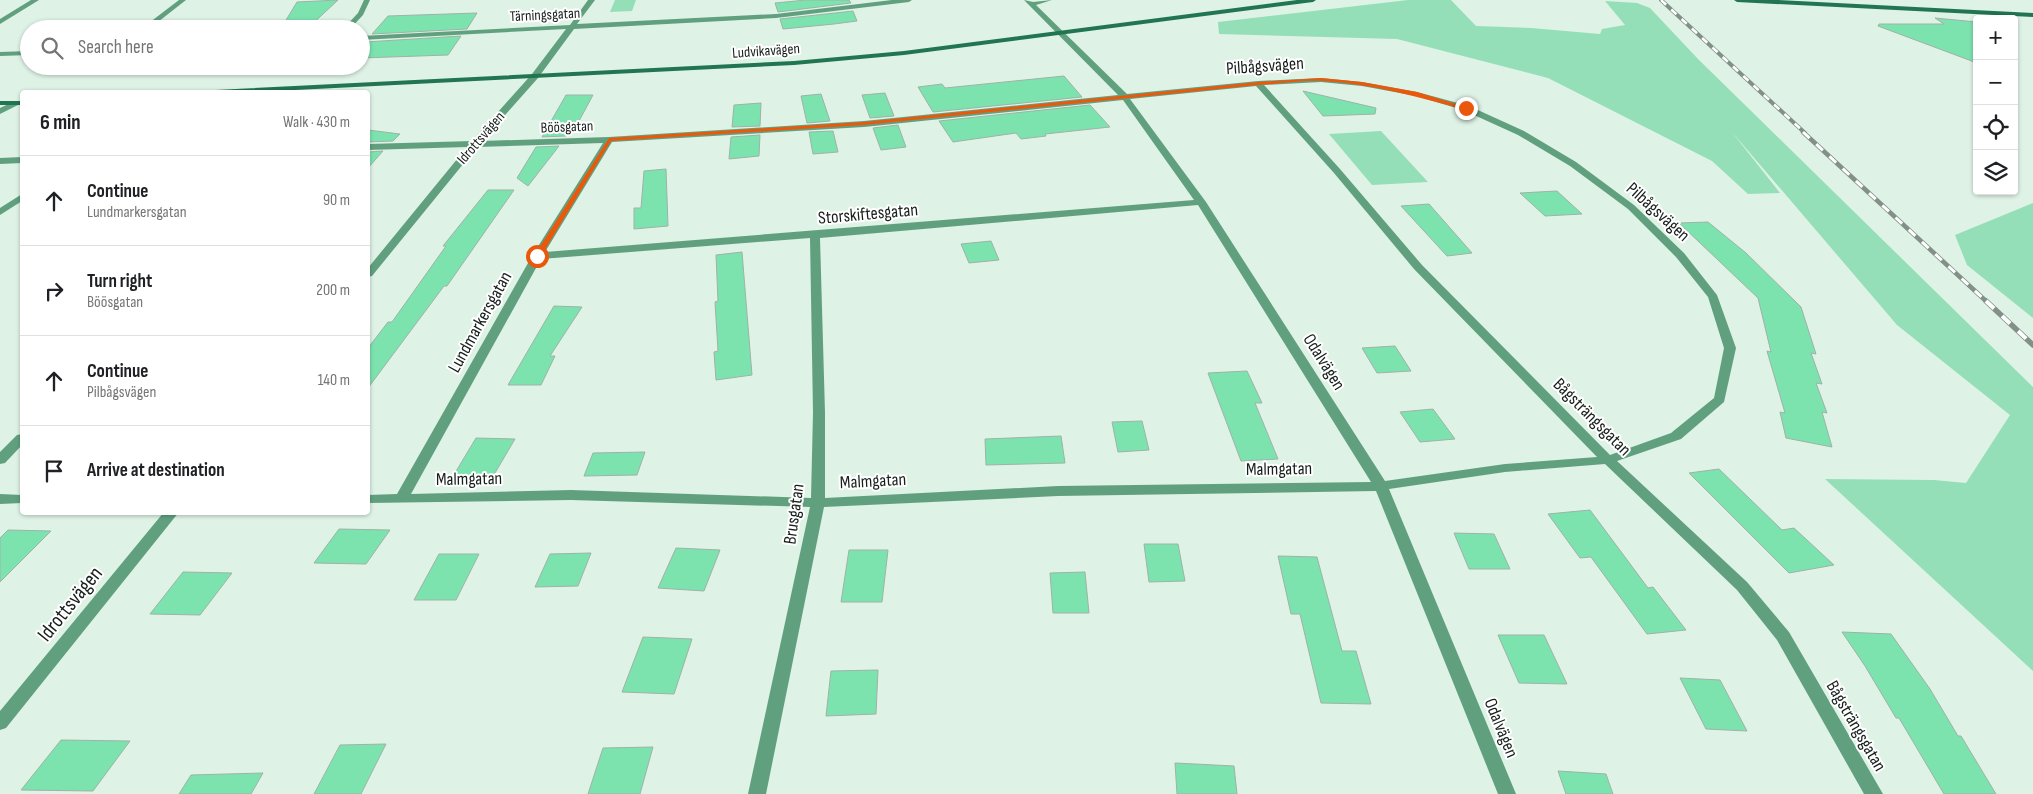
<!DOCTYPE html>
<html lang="en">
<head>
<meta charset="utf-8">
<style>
  body { margin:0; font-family:"Sofia Sans Condensed",sans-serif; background:#f2f2f2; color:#202124 }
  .controls { position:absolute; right:15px; top:15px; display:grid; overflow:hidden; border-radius:5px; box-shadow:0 1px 4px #0004 }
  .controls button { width:45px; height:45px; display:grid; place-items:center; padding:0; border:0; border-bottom:1px solid #e0e0e0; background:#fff; color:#202124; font:25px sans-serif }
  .stop { position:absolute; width:15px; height:15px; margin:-11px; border:4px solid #ea580c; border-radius:50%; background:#fff }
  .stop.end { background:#ea580c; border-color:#fff; box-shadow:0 1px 5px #0008 }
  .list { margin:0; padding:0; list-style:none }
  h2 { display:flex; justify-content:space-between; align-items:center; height:65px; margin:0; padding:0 20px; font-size:21px }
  h2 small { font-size:16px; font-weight:400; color:#757577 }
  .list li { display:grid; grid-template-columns:32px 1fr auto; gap:15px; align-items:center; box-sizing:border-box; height:90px; padding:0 20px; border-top:1px solid #e0e0e0 }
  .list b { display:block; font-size:19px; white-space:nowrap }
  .list p { margin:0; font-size:16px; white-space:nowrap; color:#757577 }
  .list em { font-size:16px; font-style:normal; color:#757577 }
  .icon { flex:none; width:28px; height:28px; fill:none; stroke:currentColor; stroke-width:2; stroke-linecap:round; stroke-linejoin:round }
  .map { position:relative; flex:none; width:2033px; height:794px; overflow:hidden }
  .search { position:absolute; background:#fff; box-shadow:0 1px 4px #0004; left:20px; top:20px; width:350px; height:55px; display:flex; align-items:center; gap:12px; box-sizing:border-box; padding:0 18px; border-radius:28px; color:#757577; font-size:19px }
  .panel { position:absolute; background:#fff; box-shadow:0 1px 4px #0004; left:20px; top:90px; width:350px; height:425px; border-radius:5px }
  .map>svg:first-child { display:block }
  .green { fill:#95dfb8 }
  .building { fill:#7ce3af; stroke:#9fb2a7 }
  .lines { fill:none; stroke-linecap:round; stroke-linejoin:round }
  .street { fill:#61a07f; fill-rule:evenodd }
  .secondary { fill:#217551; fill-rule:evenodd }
  .rail-far2-casing { stroke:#829088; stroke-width:4 }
  .rail-far1-casing { stroke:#829088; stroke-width:4.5 }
  .rail-casing { stroke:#829088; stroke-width:5.5 }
  .rail-far2 { stroke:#fff; stroke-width:2.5; stroke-dasharray:7; stroke-linecap:butt }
  .rail-far1 { stroke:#fff; stroke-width:3; stroke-dasharray:9; stroke-linecap:butt }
  .rail { stroke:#fff; stroke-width:4; stroke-dasharray:11; stroke-linecap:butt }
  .route { fill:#ea580c }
  .labels { text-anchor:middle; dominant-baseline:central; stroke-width:4; stroke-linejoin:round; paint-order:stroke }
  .far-street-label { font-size:15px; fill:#171f1b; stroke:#fff }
  .street-label { font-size:18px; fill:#171f1b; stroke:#fff }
  .near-street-label { font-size:21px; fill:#171f1b; stroke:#fff }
</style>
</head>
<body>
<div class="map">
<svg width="2033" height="794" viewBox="0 0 2033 794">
  <rect width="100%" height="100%" fill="#def2e6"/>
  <g class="green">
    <path d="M615 0H636L632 11 610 12Z"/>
    <path d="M1408 0H1451L1476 26 1531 28 1600 34 1602 29 1625 25 1605 1 1637 3 1650 8 1698 59 2033 387V671L1825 479 1934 480 1966 483 2010 415 1897 325 1732 132 1780 193 1748 194 1712 161 1548 78 1397 39 1219 34 1218 22Z"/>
    <path d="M1381 131 1428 182 1372 185 1329 134Z"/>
    <path d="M2033 203V318L1967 265 1955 235Z"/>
  </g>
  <g class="building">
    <path d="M338 0 307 29H258L262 26 283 25 297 2Z"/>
    <path d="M806 0H849L851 3 778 12 775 3Z"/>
    <path d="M853 11 857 21 834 24 783 29 780 19Z"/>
    <path d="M477 13 467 29 372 34 388 16Z"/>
    <path d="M1935 18 1977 22V63L1878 26 1879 24H1944Z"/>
    <path d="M461 36 448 55 361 58V46L365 42Z"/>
    <path d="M1064 76 1082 97 933 112 918 87 942 84 945 88Z"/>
    <path d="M1303 91 1376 108 1375 114 1323 116Z"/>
    <path d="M885 93 894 116 870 118 862 95Z"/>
    <path d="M821 94 830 121 807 123 801 96Z"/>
    <path d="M566 95H593L579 121 566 136 542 137Z"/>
    <path d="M761 103 760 126 732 127 734 105Z"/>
    <path d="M1090 105 1110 127 1045 134 1046 136 1021 139 1016 133 953 142 939 121Z"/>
    <path d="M898 125 906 147 881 150 873 128Z"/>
    <path d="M368 130 400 134 393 141 368 142Z"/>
    <path d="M833 131 838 152 813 154 809 132Z"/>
    <path d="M760 135 759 156 729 159 731 137Z"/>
    <path d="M559 146 528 186 517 178 536 147Z"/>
    <path d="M383 151 368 168V152Z"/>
    <path d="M666 169 668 226 634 229V208H641L644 171Z"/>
    <path d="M488 190H514L447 286H444L368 388V348L388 322H392L446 246H443Z"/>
    <path d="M1557 191 1582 214 1545 216 1520 193Z"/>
    <path d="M1429 204 1472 253 1447 256 1401 206Z"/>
    <path d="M1708 222 1746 253 1801 307 1816 354 1811 353 1822 384 1816 383 1827 413 1822 412 1832 447 1786 438 1780 412 1785 413 1767 351 1771 352 1758 298 1679 223Z"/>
    <path d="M991 241 999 260 969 263 961 244Z"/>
    <path d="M742 252 752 375 716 380 714 352 718 351 715 302 718 301 716 255Z"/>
    <path d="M554 306 582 307 550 356H555L541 385H508Z"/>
    <path d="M1395 346 1411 371 1377 373 1362 348Z"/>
    <path d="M1247 371 1262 403H1255L1278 459 1241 461 1208 373Z"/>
    <path d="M1433 409 1455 439 1420 442 1400 412Z"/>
    <path d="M1142 421 1149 450 1118 452 1112 422Z"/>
    <path d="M1061 436 1065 463 986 465 985 439Z"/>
    <path d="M476 438 515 439 492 478H452Z"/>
    <path d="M645 452 637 475 584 476 593 453Z"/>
    <path d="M1719 469 1782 530 1794 528 1834 565 1789 573 1689 473Z"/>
    <path d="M1590 510 1648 588 1653 587 1686 630 1647 634 1591 557 1580 558 1548 514Z"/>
    <path d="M339 529 390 530 366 564 314 563Z"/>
    <path d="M8 530 51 531 0 582V538Z"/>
    <path d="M1454 533 1494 534 1510 569H1469Z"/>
    <path d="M1144 544H1178L1185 581 1149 582Z"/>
    <path d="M676 548 720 550 704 591 658 588Z"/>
    <path d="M849 550H888L882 602H841Z"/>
    <path d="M591 553 578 586 535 587 550 554Z"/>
    <path d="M439 554H479L456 600H414Z"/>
    <path d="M1278 556 1317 557 1342 651H1356L1371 704 1321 703 1300 614H1291Z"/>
    <path d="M183 572 232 573 200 615 150 614Z"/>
    <path d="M1085 572 1089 613H1053L1050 573Z"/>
    <path d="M1842 632 1891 634 1930 689 1958 736H1961L1996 794H1944L1899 718H1896L1865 666Z"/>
    <path d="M1498 635H1544L1567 684 1519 683Z"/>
    <path d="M643 637 692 639 674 694 622 692Z"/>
    <path d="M878 670 876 714 826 716 831 671Z"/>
    <path d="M1680 678 1720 680 1747 731 1706 729Z"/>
    <path d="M61 740 130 741 93 791 21 790Z"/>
    <path d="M386 744 361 794H314L340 745Z"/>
    <path d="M653 747 640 794H588L603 748Z"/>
    <path d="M1175 763 1234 766 1237 794H1177Z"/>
    <path d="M1558 771 1606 774 1613 794H1566Z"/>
    <path d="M263 773 251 794H179L191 775Z"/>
  </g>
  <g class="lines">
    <g class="street">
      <path d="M31 0H39L0 24V19Z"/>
      <path d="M179 0H186L149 29H141Z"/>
      <path d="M364 0H370L363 15 350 29H343L358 13Z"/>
      <path d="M588 0H595L577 24 776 14 892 0H912L909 2 776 18 574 29 538 78 482 141 609 137 864 121 1118 95 1024 0 1033 2 1052 0 1036 5 1127 94 1258 81 1321 78 1362 82 1417 92 1469 106 1524 131 1576 162 1634 205 1684 253 1717 295 1736 348 1724 402 1681 439 1617 461 1747 582 1789 632 1883 794H1864L1777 640 1737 590 1605 464 1505 472 1389 489 1516 794H1498L1376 491 1058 496 824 507 766 794H748L810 507 571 500 368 503V495L397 494 532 256 603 143 477 147 372 276 368 277V268L467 147 368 150V144L472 141 532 74 566 29 361 40V36L570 25ZM1321 82 1362 86 1416 96 1463 110 1518 135 1570 166 1628 209 1676 257 1708 297 1724 348 1714 398 1671 433 1610 455 1422 265 1340 169 1264 85ZM1256 86 1334 173 1414 269 1597 457 1505 464 1385 481 1206 202 1130 99ZM1123 100 1194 200 545 252 612 142 864 127ZM1198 205 1371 482 1058 486 825 498V412L820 238ZM810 238 813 412 811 498 571 490 411 494 541 259Z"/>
      <path d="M29 51V55L0 56V52Z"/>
      <path d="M15 101 19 103 18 105 0 114V108Z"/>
      <path d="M22 157V163L0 164V158Z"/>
      <path d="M22 194V201L0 215V208Z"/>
      <path d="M22 434V445L5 463 0 464V452L17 435Z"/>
      <path d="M0 494 22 495V503L0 504Z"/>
      <path d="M164 512H179L6 728 0 730V711Z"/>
    </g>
    <g class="secondary">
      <path d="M1297 0H1316L1313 2 904 55 794 65 255 92H212L216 90 794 61 904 51Z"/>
      <path d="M1734 0H1778L2033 13V17L1737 2Z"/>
      <rect x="0" y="101" width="22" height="4"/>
    </g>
    <defs>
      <path id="rail-far2" d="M1661 0 1805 133"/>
      <path id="rail-far1" d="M1803 132 1987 302"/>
      <path id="rail" d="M1986 301 2033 345"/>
    </defs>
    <use href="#rail-far2" class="rail-far2-casing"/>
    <use href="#rail-far1" class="rail-far1-casing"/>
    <use href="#rail" class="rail-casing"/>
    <use href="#rail-far2" class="rail-far2"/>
    <use href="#rail-far1" class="rail-far1"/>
    <use href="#rail" class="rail"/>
  </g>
  <path class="route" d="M1321 78 1362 82 1417 92 1469 108 1466 110C1419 97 1372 84 1323 81 1302 80 1279 84 1258 85L864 125 611 141 541 256 537 258 534 256 609 138 864 122 1258 82Z"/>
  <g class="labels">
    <g class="far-street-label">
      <text transform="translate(545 15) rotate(-3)">Tärningsgatan</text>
      <text transform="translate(766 51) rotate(-4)">Ludvikavägen</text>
      <text transform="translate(567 127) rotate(-2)">Böösgatan</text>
      <text transform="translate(481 138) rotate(-49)">Idrottsvägen</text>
    </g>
    <g class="street-label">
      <text transform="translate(1265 66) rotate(-4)">Pilbågsvägen</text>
      <text transform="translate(1658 212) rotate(42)">Pilbågsvägen</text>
      <text transform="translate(868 214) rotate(-5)">Storskiftesgatan</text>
      <text transform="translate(480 322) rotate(-61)">Lundmarkersgatan</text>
      <text transform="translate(1324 362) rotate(58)">Odalvägen</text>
      <text transform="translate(1592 417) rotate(45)">Bågsträngsgatan</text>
      <text transform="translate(1279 469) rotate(-1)">Malmgatan</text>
      <text transform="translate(469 479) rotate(-1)">Malmgatan</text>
      <text transform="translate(873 481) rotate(-3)">Malmgatan</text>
      <text transform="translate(794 514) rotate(-82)">Brusgatan</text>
      <text transform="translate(1856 726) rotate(60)">Bågsträngsgatan</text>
      <text transform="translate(1501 728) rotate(68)">Odalvägen</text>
    </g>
    <g class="near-street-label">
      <text transform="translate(70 604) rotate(-51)">Idrottsvägen</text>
    </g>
  </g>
</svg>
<div class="controls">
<button>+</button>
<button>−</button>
<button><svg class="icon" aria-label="locate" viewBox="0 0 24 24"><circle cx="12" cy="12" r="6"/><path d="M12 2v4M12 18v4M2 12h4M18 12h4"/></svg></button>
<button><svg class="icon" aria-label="layers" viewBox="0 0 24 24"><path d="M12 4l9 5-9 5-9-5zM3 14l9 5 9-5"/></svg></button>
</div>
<div class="stop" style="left:537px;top:256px"></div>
<div class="stop end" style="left:1466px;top:108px"></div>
<div class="search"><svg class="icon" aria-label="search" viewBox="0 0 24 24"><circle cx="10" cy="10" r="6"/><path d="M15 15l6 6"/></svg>Search here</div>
<section class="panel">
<h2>6 min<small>Walk · 430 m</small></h2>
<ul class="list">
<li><svg class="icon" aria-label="ahead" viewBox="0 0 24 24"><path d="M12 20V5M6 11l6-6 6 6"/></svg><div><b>Continue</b><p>Lundmarkersgatan</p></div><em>90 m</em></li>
<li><svg class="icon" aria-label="right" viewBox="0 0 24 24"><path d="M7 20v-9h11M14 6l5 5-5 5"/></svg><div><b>Turn right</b><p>Böösgatan</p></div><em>200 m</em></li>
<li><svg class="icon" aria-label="ahead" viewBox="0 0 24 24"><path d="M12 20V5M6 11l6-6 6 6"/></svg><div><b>Continue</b><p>Pilbågsvägen</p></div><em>140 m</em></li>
<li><svg class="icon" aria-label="arrive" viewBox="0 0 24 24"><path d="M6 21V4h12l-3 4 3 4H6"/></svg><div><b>Arrive at destination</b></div></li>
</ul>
</section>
</div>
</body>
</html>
